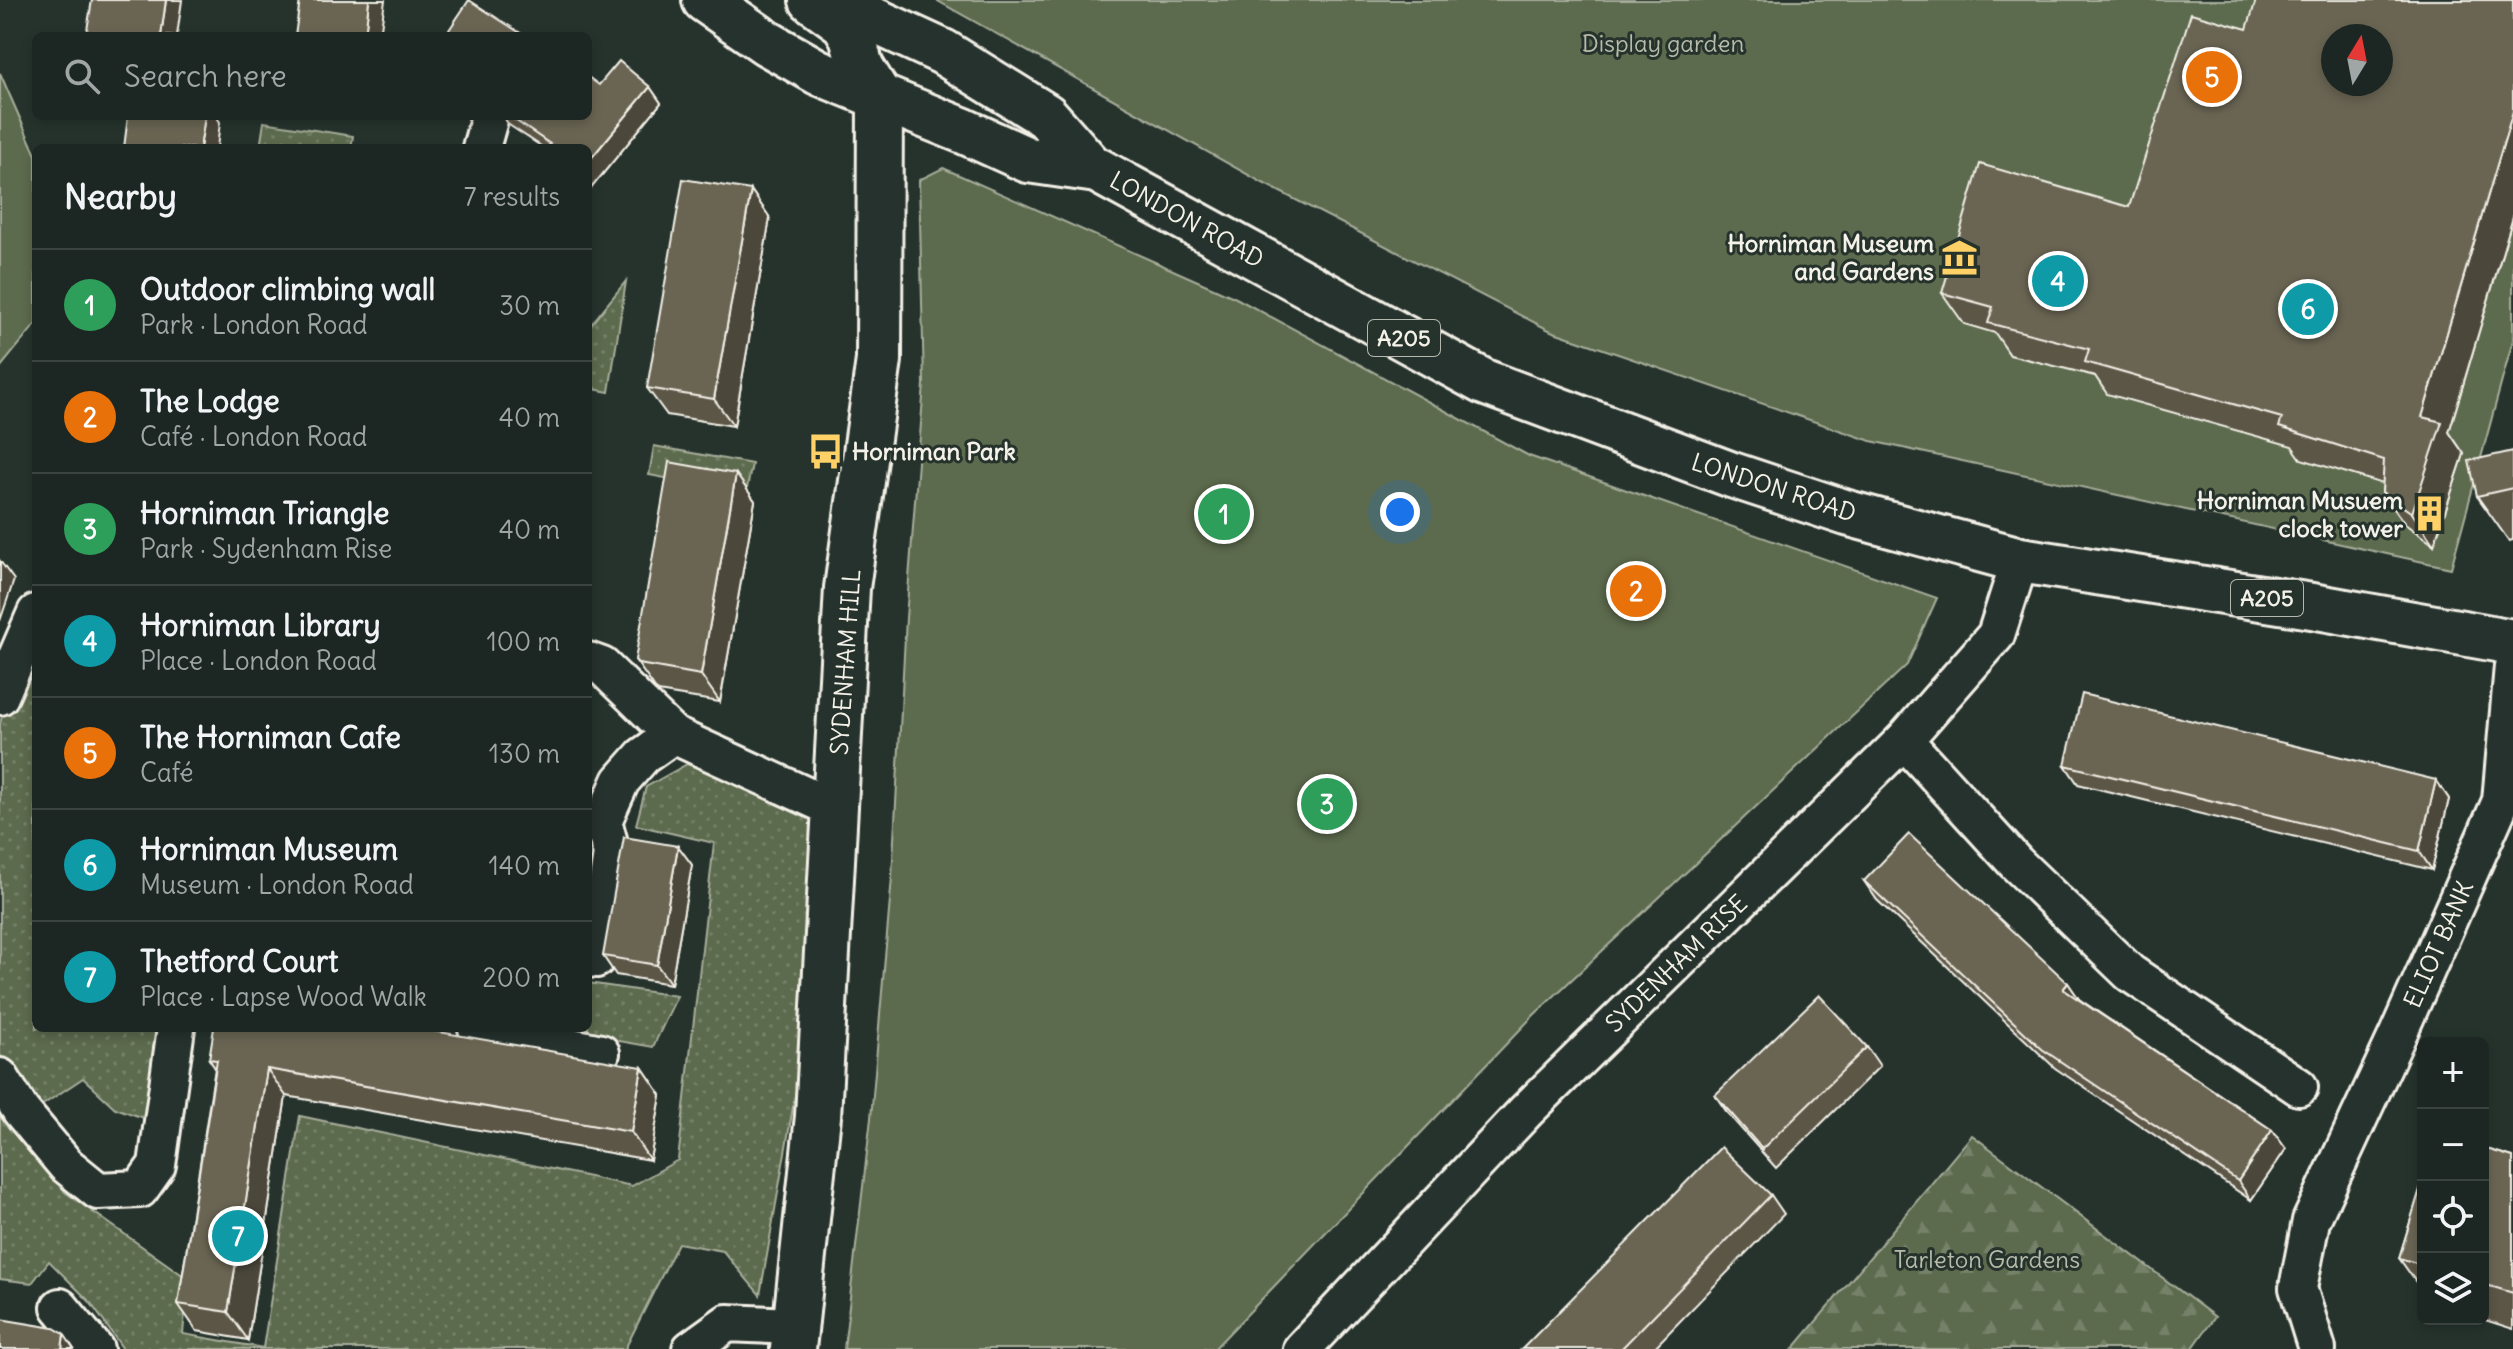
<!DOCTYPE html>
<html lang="en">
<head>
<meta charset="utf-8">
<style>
  body { margin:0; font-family:Delius,sans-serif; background:#252e2a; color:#f1f3f6 }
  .controls { position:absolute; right:24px; bottom:24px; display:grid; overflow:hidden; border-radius:12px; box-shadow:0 4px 12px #0003 }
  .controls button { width:72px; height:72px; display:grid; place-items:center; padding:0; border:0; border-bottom:2px solid #3a4340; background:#1c2622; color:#f1f3f6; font:40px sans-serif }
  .compass { position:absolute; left:2321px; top:24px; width:72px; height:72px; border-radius:50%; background:#1c2622; box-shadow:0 4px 12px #0003; rotate:10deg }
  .you { position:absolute; left:1400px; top:512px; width:28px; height:28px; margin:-20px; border:6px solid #fff; border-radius:50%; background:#1a73e8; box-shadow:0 0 0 12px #1a73e833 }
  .badge { display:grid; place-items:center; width:52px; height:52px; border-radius:50%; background:#bca0f2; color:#fff; font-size:26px; font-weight:700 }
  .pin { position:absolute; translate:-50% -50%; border:4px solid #fff; box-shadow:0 2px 8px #0006 }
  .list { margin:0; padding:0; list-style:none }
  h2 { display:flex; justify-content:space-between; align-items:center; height:104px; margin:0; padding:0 32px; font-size:34px }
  h2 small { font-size:26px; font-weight:400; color:#a0a5a5 }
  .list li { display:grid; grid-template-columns:52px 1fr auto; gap:24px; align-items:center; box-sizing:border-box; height:112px; padding:0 32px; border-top:2px solid #3a4340 }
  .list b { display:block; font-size:30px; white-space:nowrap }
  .list p { margin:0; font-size:26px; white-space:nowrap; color:#a0a5a5 }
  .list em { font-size:26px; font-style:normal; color:#a0a5a5 }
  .icon { flex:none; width:44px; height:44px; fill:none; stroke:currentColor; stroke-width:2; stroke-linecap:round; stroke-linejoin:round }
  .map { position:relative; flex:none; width:2513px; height:1349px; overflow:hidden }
  .search { position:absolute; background:#1c2622; box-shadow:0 4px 12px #0003; left:32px; top:32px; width:560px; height:88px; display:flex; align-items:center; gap:20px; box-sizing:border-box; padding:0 28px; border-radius:12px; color:#a0a5a5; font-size:30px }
  .panel { position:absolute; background:#1c2622; box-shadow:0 4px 12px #0003; left:32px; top:144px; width:560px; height:888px; border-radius:12px }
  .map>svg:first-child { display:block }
  .grass { fill:url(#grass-dots); stroke:#a8ae9b; stroke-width:2 }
  .forest { fill:url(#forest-firs); stroke:#a8ae9b; stroke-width:2 }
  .green { fill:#5c6b4e; stroke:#a8ae9b; stroke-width:2; fill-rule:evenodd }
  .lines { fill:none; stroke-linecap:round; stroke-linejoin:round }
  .street-casing { stroke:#f4f1e8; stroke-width:42 }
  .secondary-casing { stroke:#f4f1e8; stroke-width:50 }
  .highway-casing { stroke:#f4f1e8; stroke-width:50 }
  .street { stroke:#26332d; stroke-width:36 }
  .secondary { stroke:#26332d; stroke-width:44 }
  .highway { stroke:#26332d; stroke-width:44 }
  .wall { fill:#5c5747; stroke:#f4f1e8; stroke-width:2 }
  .shaded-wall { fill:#4b473a; stroke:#f4f1e8; stroke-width:2 }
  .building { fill:#6b6553; stroke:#f4f1e8; stroke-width:2; fill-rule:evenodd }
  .labels { text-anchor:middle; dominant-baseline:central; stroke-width:6; stroke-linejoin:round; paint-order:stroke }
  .shield { fill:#26332d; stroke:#b6b8b0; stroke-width:2 }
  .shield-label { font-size:22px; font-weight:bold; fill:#f4f1e8 }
  .park-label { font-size:24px; fill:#b7bbaa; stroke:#26332d }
  .street-label { font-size:24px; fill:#f4f1e8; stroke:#26332d }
  .poi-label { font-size:24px; font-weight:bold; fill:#f4f1e8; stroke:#26332d; text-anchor:end }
</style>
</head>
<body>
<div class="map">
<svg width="2513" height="1349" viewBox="0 0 2513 1349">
  <defs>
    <pattern id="grass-dots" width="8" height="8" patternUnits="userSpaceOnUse" patternTransform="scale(2)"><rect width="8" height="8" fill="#5c6b4e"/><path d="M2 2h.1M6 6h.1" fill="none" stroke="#748168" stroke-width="1.8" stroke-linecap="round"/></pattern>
    <pattern id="forest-firs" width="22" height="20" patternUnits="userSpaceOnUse" patternTransform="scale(2)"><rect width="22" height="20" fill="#5c6b4e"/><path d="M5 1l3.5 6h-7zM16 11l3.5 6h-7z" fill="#748168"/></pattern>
  </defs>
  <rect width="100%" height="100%" fill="#26332d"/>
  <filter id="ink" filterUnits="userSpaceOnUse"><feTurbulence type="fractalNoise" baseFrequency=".0125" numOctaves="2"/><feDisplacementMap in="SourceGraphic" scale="16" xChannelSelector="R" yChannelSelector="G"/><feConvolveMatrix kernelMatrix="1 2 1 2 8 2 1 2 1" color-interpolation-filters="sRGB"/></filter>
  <g filter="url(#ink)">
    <g class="grass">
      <path d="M264 122 353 136 351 148H260Z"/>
      <path d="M626 281 609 392 588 388V328Z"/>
      <path d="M654 446 752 464 746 493 649 475Z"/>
      <path d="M36 576V1028H164L146 1119 115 1108 83 1078 41 1106 0 1055V724Z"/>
      <path d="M687 764 814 815 818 836 797 1084 760 1295 723 1251 678 1243 625 1349H123L90 1302 49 1261 32 1283 0 1279V1095L65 1192 188 1279 183 1334 263 1348 300 1116 632 1186 678 1160 714 843 636 825 646 787Z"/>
      <path d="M588 983 677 996 653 1047 557 1030 556 1028H588Z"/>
    </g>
    <path class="forest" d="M1972 1135 2215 1317 2192 1349H1793Z"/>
    <g class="green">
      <path d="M936 0H2513V340L2451 568 1871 441 1551 331 1263 183ZM2333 36H2381V84H2333Z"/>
      <path d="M0 73 36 155V324L0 368Z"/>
      <path d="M943 168 1236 298 1529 456 1937 598 1907 665 1534 1015 1214 1349H844L871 1118 892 877 906 618 924 384 919 180Z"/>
    </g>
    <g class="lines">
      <defs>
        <g id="street">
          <path d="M481 148 490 116"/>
          <path d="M588 661 602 666 673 735 835 809"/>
          <path d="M0 696 36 613"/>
          <path d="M1904 740 2016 863 2130 973 2299 1087"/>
          <path d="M588 824 603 821 621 781 643 756 673 735"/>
          <path d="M596 959 612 854 603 821"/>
          <path d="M477 1028 601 1053"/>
          <path d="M0 1077 21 1111 66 1165 98 1191 140 1189 157 1165 176 1028"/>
          <path d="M60 1307 95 1349"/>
          <path d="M691 1349 727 1323 795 1326"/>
          <path d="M1302 1349 1526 1111 1904 740 1996 635 2020 560"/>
          <path d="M2317 1349 2298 1288 2311 1221 2398 1034 2501 801 2513 666"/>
        </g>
        <path id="secondary" d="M793 1349 818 1116 847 588 879 360 880 98 861 67 852 36 844 23 812 0"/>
        <g id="highway">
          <path d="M705 0 767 43 818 72 964 131 1028 160 1097 170 1484 382 1732 475 1847 513 2020 560 2312 606 2513 642"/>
          <path d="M830 0 943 52 1046 116 1091 167"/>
        </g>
      </defs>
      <use href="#street" class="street-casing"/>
      <use href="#secondary" class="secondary-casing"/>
      <use href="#highway" class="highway-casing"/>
      <use href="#street" class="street"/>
      <use href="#secondary" class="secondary"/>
      <use href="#highway" class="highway"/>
    </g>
    <g class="wall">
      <path d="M2513 0V217L2449 432 2464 454 2434 545 2405 524 2382 492 2383 484 2301 459 2292 446 2107 394 2095 376 2010 355 1995 333 1964 324 1942 293 2129 207 2247 29Z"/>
      <path d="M599 85 650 87 661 103 588 192V148H544L509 125 503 116H588Z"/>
      <path d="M751 190 770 218 734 426 667 415 647 388Z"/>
      <path d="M2513 451V540L2509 541 2477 496Z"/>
      <path d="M736 474 755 501 720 702 658 692 654 687 635 660Z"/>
      <path d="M2065 765 2436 780 2449 799 2432 870 2078 784Z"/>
      <path d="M678 846 692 865 671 984 616 975 603 956Z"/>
      <path d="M1864 881 2068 983 2079 999 2272 1130 2286 1149 2251 1200 2055 1068 1877 900Z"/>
      <path d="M1867 1047 1880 1066 1776 1168 1728 1114 1715 1095Z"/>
      <path d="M209 1059 642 1067 661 1095 650 1160 286 1096 248 1340 197 1331 178 1304 215 1068Z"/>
      <path d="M2483 1148 2513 1157V1329L2482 1319H2483Z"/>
      <path d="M2423 1180V1292L2399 1258Z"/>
      <path d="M1771 1195 1784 1214 1653 1349H1522Z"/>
    </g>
    <g class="shaded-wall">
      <path d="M166 0H182L177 36H161Z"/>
      <path d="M369 0H385L380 36H365Z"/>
      <path d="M650 87 661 103 588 192V162Z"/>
      <path d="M2513 111V217L2449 432 2464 454 2434 545 2412 513 2422 417Z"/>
      <path d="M205 116H216L220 122 217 148H200Z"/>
      <path d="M751 190 770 218 734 426 714 399Z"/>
      <path d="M588 425 593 432 588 461Z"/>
      <path d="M736 474 755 501 720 702 701 675Z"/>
      <path d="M0 561 14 580 0 621Z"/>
      <path d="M2436 780 2449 799 2432 870 2419 851Z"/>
      <path d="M678 846 692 865 671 984 657 965Z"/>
      <path d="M2068 983 2081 1002 2063 989Z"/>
      <path d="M642 1067 661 1095 650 1160 631 1132Z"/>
      <path d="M267 1069 286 1096 248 1340 228 1312Z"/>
      <path d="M2272 1130 2286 1149 2251 1200 2238 1181Z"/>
      <path d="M64 1334 74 1349H62Z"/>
    </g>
    <g class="building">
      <path d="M92 0H166L161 36H86Z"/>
      <path d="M300 0H369L365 36H295Z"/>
      <path d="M469 0 525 36H445Z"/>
      <path d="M2256 0H2513V111L2422 417 2442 422 2412 513 2382 492 2384 460 2279 427 2282 418 2085 362 2089 349 1988 323 1993 307 1942 293 1980 164 2129 207 2191 13 2247 29ZM2333 36H2381V84H2333Z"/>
      <path d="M619 61 650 87 588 162V148H547L550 144 509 116H588V77L599 85Z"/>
      <path d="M128 116H205L200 148H124Z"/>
      <path d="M683 179 751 190 714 399 647 388Z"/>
      <path d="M2513 451V488L2477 496 2469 461Z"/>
      <path d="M669 462 736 474 701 675 639 664 635 660Z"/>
      <path d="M2082 694 2436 780 2419 851 2065 765Z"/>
      <path d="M1909 834 2068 983 2063 989 2272 1130 2238 1181 2042 1049 1864 881Z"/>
      <path d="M624 837 678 846 657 965 603 956Z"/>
      <path d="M1819 995 1867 1047 1762 1149 1715 1095Z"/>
      <path d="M214 1028H416L642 1067 631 1132 267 1069 228 1312 178 1304 217 1060 209 1059Z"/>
      <path d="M1721 1147 1771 1195 1621 1349H1522Z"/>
      <path d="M2483 1148 2513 1157V1293L2483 1284Z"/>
      <path d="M2423 1180V1265L2399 1258Z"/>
      <path d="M0 1319 54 1328 64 1334 62 1349H0Z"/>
    </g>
  </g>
  <defs>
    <symbol id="museum-bare" viewBox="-9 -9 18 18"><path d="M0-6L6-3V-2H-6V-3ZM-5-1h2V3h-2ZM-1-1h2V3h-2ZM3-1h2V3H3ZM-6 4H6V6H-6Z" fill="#ffd166" stroke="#26332d" stroke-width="2.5" paint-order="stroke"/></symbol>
    <symbol id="bus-bare" viewBox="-9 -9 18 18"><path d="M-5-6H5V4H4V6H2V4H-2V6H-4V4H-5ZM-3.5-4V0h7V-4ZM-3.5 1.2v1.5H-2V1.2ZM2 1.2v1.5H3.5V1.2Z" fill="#ffd166" stroke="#26332d" stroke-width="2.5" paint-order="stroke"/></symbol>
    <symbol id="building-bare" viewBox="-9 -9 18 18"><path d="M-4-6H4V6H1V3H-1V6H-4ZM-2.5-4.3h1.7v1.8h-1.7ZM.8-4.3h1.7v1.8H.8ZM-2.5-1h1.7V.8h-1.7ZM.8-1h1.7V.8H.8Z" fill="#ffd166" stroke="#26332d" stroke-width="2.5" paint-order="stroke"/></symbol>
  </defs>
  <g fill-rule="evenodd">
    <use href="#museum-bare" x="1934" y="232" width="51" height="51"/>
    <use href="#bus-bare" x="800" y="426" width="51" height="51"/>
    <use href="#building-bare" x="2404" y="488" width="51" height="51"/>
  </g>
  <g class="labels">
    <g class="shield">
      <rect x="1368" y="320" width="72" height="36" rx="6"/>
      <rect x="2231" y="580" width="72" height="36" rx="6"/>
    </g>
    <g class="shield-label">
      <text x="1404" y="338">A205</text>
      <text x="2267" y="598">A205</text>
    </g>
    <g class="park-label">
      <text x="1663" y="43">Display garden</text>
      <text x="1987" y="1259">Tarleton Gardens</text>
    </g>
    <g class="street-label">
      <text transform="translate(1187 219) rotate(29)">LONDON ROAD</text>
      <text transform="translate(1774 487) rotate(18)">LONDON ROAD</text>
      <text transform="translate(845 662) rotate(-86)">SYDENHAM HILL</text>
      <text transform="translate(2438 944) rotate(-66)">ELIOT BANK</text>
      <text transform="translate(1676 963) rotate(-44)">SYDENHAM RISE</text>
    </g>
    <g class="poi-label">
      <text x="1934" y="243">Horniman Museum<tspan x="1934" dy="28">and Gardens</tspan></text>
      <text x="852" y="451" text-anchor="start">Horniman Park</text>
      <text x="2403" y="500">Horniman Musuem<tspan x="2403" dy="28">clock tower</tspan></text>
    </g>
  </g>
</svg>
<div class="controls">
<button>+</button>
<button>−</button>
<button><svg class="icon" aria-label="locate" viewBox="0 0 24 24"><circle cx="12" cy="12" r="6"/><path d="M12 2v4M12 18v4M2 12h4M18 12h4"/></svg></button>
<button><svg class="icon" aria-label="layers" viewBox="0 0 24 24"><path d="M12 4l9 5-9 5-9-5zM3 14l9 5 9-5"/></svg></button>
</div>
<svg class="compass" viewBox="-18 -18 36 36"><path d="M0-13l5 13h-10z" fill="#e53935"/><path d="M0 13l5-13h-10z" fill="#a0a5a5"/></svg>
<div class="you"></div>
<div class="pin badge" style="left:1224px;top:514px;background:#2e9e5b">1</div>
<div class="pin badge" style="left:1636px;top:591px;background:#e8710a">2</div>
<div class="pin badge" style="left:1327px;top:804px;background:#2e9e5b">3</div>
<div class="pin badge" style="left:2058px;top:281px;background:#0f9aa8">4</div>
<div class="pin badge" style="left:2212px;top:77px;background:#e8710a">5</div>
<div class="pin badge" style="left:2308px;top:309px;background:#0f9aa8">6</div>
<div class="pin badge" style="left:238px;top:1236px;background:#0f9aa8">7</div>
<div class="search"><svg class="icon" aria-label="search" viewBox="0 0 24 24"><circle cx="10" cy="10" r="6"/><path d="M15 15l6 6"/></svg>Search here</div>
<section class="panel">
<h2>Nearby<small>7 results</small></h2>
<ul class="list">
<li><span class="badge" style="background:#2e9e5b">1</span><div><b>Outdoor climbing wall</b><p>Park · London Road</p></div><em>30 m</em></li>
<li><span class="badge" style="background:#e8710a">2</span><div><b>The Lodge</b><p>Café · London Road</p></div><em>40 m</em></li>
<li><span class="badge" style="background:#2e9e5b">3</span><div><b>Horniman Triangle</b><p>Park · Sydenham Rise</p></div><em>40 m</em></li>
<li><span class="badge" style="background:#0f9aa8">4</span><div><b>Horniman Library</b><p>Place · London Road</p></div><em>100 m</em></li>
<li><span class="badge" style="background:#e8710a">5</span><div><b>The Horniman Cafe</b><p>Café</p></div><em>130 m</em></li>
<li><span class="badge" style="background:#0f9aa8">6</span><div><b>Horniman Museum</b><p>Museum · London Road</p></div><em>140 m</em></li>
<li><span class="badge" style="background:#0f9aa8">7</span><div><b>Thetford Court</b><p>Place · Lapse Wood Walk</p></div><em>200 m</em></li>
</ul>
</section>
</div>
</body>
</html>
